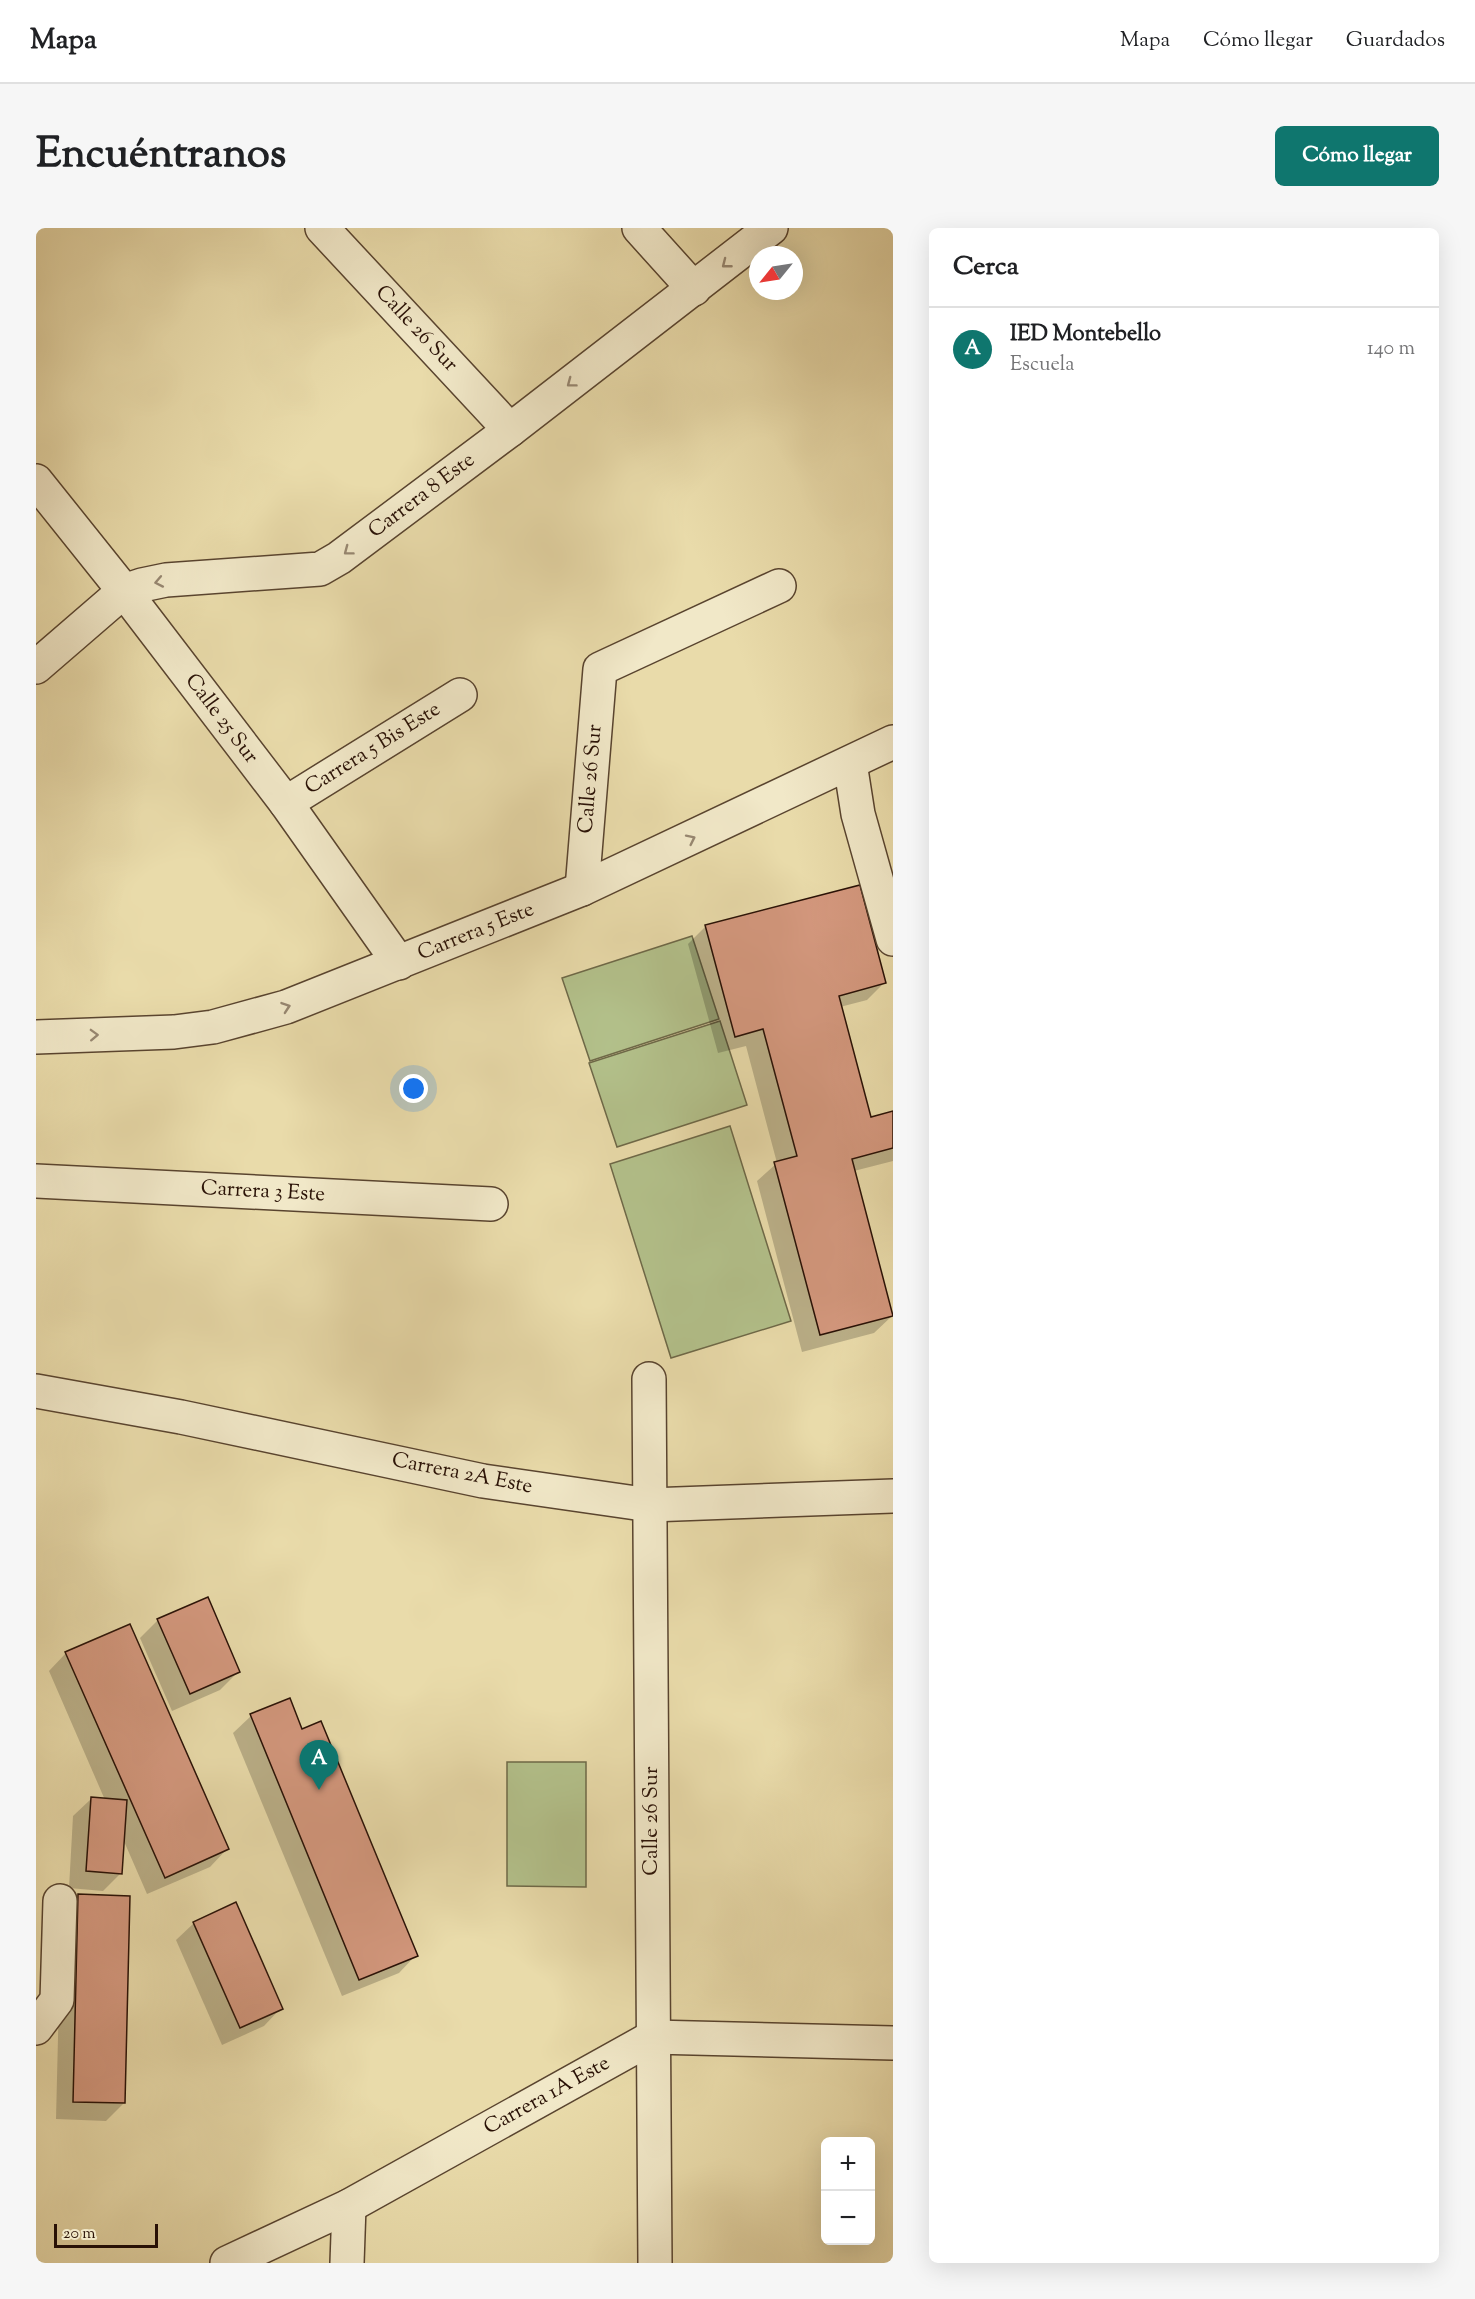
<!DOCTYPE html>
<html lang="es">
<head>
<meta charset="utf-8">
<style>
  body { margin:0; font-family:"Sorts Mill Goudy",serif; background:#f6f6f6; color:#202124 }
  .controls { position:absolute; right:18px; bottom:18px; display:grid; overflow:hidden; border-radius:9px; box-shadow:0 6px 24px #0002 }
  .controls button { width:54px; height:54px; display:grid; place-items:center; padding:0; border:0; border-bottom:2px solid #e0e0e0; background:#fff; color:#202124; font:30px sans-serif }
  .compass { position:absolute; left:713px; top:18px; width:54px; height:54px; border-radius:50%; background:#fff; box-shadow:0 6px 24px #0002; rotate:240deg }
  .scale { position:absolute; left:18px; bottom:15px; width:104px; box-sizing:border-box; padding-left:6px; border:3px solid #291106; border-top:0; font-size:16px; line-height:21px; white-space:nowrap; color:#291106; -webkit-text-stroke:4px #f1e8c8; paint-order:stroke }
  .you { position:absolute; left:378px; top:861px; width:21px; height:21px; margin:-15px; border:4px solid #fff; border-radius:50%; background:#1a73e8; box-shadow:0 0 0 9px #1a73e833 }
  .badge { display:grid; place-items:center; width:39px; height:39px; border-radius:50%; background:#0f766e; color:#fff; font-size:20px; font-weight:700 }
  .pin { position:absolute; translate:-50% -50px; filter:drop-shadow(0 2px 3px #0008) }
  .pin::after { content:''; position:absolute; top:32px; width:21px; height:18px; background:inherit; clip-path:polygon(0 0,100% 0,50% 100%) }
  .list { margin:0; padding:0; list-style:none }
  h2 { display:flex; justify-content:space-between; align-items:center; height:78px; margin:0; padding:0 24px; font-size:26px }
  h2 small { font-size:20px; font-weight:400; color:#757577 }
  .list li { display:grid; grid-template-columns:39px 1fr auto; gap:18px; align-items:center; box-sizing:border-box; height:84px; padding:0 24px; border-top:2px solid #e0e0e0 }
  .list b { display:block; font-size:22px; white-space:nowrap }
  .list p { margin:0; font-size:20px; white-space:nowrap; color:#757577 }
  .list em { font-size:20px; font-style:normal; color:#757577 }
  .map { position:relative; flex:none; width:857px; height:2035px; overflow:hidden; border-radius:9px }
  header { display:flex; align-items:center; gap:36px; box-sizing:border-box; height:84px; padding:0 30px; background:#fff; border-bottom:2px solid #e0e0e0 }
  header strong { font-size:28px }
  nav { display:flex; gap:33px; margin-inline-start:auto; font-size:21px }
  .intro { display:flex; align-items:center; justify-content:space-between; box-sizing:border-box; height:144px; padding:0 36px }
  h1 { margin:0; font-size:42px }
  .button { padding:15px 27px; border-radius:9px; background:#0f766e; color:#fff; font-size:21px; font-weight:700 }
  main { display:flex; gap:36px; padding:0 36px }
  aside { flex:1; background:#fff; border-radius:9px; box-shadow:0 6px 24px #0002 }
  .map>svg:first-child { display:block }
  .green { fill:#b3c18b; stroke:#6e6948; stroke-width:1.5 }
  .shadow { fill:#0003 }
  .building { fill:#d4987e; stroke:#291106; stroke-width:1.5 }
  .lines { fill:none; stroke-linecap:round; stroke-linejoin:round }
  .minor-casing { stroke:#59442f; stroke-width:36 }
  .minor { stroke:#f1e8c8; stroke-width:33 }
  .oneway { stroke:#978771 }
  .labels { text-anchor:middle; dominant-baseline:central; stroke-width:4.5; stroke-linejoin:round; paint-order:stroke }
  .street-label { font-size:21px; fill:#291106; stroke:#f1e8c8 }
</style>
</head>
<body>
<header>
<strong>Mapa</strong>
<nav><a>Mapa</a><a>Cómo llegar</a><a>Guardados</a></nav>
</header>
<div class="intro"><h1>Encuéntranos</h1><a class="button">Cómo llegar</a></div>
<main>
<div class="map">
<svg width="857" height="2035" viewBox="0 0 857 2035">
  <rect width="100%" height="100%" fill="#e9dbaa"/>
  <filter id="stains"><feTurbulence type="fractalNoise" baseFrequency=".00333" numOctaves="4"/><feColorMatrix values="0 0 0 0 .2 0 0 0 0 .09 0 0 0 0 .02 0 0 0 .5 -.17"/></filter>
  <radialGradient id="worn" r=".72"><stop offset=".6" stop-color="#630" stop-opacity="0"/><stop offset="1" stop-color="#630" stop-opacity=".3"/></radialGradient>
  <g class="green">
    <path d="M656 708 683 791 554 833 526 750Z"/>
    <path d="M684 793 711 877 581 919 553 835Z"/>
    <path d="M694 898 755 1093 635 1130 574 936Z"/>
    <path d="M471 1534H550V1659L471 1658Z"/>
  </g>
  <g class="shadow">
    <path d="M670 698 849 754 831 772 804 779 833 891 857 884V934V933L818 943 856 1088 838 1105 766 1124 721 953 741 935 710 818 682 825 652 716Z"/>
    <path d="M122 1392 202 1444 184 1462 136 1483 104 1410Z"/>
    <path d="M30 1425 191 1621 174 1639 111 1666 87 1611 85 1645 67 1663 33 1660 37 1588 55 1571 69 1572 13 1443Z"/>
    <path d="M215 1488 266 1503 380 1727 363 1745 306 1768 197 1505Z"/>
    <path d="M43 1668 88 1875 70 1893 20 1891 25 1686Z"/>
    <path d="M158 1695 245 1780 228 1798 186 1817 140 1712Z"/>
  </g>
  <g class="building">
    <path d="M824 657 850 755 803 768 835 889 857 883V920L816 931 857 1088 784 1107 738 934 761 928 727 801 699 809 669 697Z"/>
    <path d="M172 1369 204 1444 154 1466 121 1391Z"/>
    <path d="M94 1396 193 1621 129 1650 29 1424Z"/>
    <path d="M254 1470 266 1501 285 1493 382 1728 323 1752 214 1486Z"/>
    <path d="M55 1569 91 1572 86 1646 50 1643Z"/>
    <path d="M42 1666 94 1668 89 1875 37 1874Z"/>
    <path d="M200 1674 247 1781 204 1800 157 1694Z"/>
  </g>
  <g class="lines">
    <defs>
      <g id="minor">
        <path d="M286 0 474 202"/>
        <path d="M603 0 658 61"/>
        <path d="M0 253 88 363 250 575 363 735"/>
        <path d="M0 439 88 363 106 357 130 352 284 341 303 330 474 202 735 0"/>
        <path d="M814 535 822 586 857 711"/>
        <path d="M250 575 424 467"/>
        <path d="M546 661 564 441 743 358"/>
        <path d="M0 809 138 804 177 799 250 779 546 661 857 514"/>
        <path d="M0 953 455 976"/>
        <path d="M613 1151 619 2035"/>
        <path d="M0 1163 145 1189 447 1253 614 1277 857 1268"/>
        <path d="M0 1800 21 1772 24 1673"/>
        <path d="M191 2035 313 1978 617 1809 857 1815"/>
        <path d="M311 2035 313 1978"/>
      </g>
    </defs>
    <use href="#minor" class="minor-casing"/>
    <use href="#minor" class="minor"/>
  </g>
  <defs><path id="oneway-chevron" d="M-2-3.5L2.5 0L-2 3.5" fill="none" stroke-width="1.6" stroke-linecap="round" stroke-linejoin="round" transform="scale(1.5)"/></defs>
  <g class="oneway">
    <use href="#oneway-chevron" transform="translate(690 36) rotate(142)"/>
    <use href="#oneway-chevron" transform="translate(535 155) rotate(143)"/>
    <use href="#oneway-chevron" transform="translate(312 323) rotate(143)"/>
    <use href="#oneway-chevron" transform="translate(123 354) rotate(169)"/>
    <use href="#oneway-chevron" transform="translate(655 611) rotate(-26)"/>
    <use href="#oneway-chevron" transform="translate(250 779) rotate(-19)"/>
    <use href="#oneway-chevron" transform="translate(58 807) rotate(-2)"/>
  </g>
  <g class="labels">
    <g class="street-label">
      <text transform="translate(380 101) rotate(47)">Calle 26 Sur</text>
      <text transform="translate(386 268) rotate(-37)">Carrera 8 Este</text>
      <text transform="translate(185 491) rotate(53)">Calle 25 Sur</text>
      <text transform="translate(337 521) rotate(-32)">Carrera 5 Bis Este</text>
      <text transform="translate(555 551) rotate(-85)">Calle 26 Sur</text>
      <text transform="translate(440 704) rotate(-22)">Carrera 5 Este</text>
      <text transform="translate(227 964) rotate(3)">Carrera 3 Este</text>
      <text transform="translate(426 1246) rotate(11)">Carrera 2A Este</text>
      <text transform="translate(616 1593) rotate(-90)">Calle 26 Sur</text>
      <text transform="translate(511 1868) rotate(-29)">Carrera 1A Este</text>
    </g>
  </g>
  <rect width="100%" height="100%" filter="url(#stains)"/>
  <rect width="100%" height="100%" fill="url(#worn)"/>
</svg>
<div class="controls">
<button>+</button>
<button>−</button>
</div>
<svg class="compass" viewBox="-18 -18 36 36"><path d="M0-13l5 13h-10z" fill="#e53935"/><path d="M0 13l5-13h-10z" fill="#757577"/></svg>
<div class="scale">20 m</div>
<div class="you"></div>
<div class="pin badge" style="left:283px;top:1562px">A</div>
</div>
<aside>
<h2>Cerca<small></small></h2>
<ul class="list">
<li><span class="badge">A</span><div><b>IED Montebello</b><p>Escuela</p></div><em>140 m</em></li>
</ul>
</aside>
</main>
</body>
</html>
